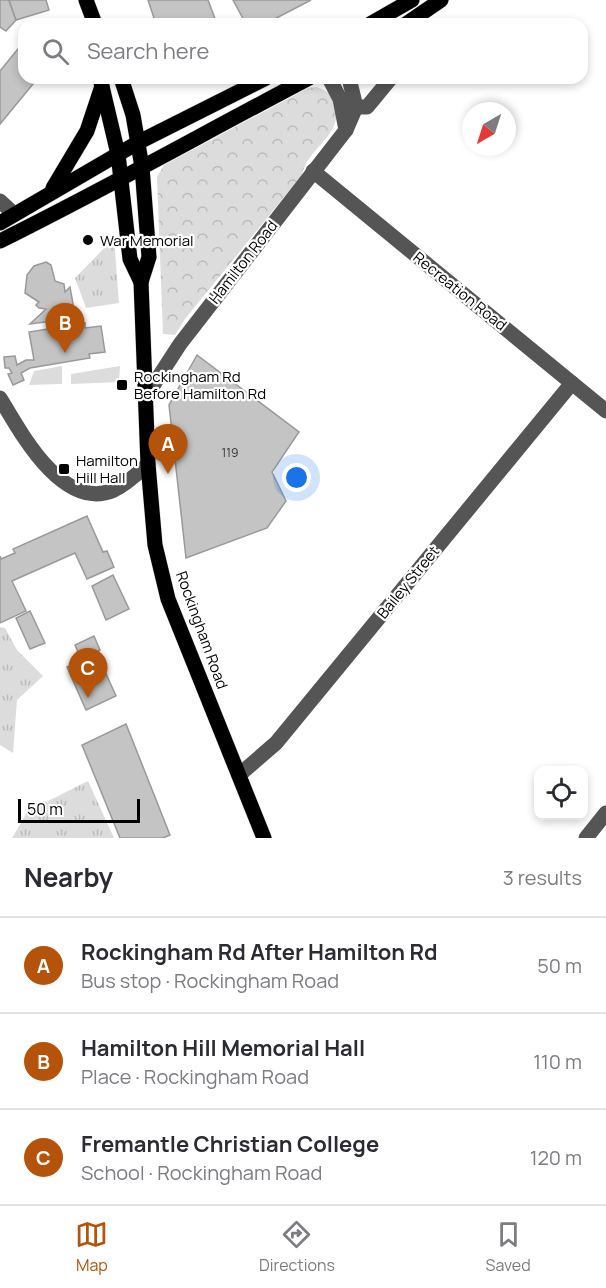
<!DOCTYPE html>
<html lang="en">
<head>
<meta charset="utf-8">
<style>
  body { margin:0; font-family:Manrope,sans-serif; background:#f7f7f7; color:#2b2b33 }
  .controls { position:absolute; right:18px; bottom:18px; display:grid; overflow:hidden; border-radius:12px; box-shadow:0 3px 9px #0003 }
  .controls button { width:54px; height:54px; display:grid; place-items:center; padding:0; border:0; border-bottom:2px solid #e1e1e2; background:#fff; color:#2b2b33; font:30px sans-serif }
  .compass { position:absolute; left:462px; top:102px; width:54px; height:54px; border-radius:50%; background:#fff; box-shadow:0 3px 9px #0003; rotate:219deg }
  .scale { position:absolute; left:18px; bottom:15px; width:122px; box-sizing:border-box; padding-left:6px; border:3px solid #000; border-top:0; font-size:16px; line-height:21px; white-space:nowrap; color:#000; -webkit-text-stroke:4px #fff; paint-order:stroke }
  .you { position:absolute; left:297px; top:478px; width:21px; height:21px; margin:-15px; border:4px solid #fff; border-radius:50%; background:#1a73e8; box-shadow:0 0 0 9px #1a73e833 }
  .badge { display:grid; place-items:center; width:39px; height:39px; border-radius:50%; background:#b45309; color:#fff; font-size:20px; font-weight:700 }
  .pin { position:absolute; translate:-50% -50px; filter:drop-shadow(0 2px 3px #0008) }
  .pin::after { content:''; position:absolute; top:32px; width:21px; height:18px; background:inherit; clip-path:polygon(0 0,100% 0,50% 100%) }
  .list { margin:0; padding:0; list-style:none }
  h2 { display:flex; justify-content:space-between; align-items:center; height:78px; margin:0; padding:0 24px; font-size:26px }
  h2 small { font-size:20px; font-weight:400; color:#7c7c81 }
  .list li { display:grid; grid-template-columns:39px 1fr auto; gap:18px; align-items:center; box-sizing:border-box; height:96px; padding:0 24px; border-top:2px solid #e1e1e2 }
  .list b { display:block; font-size:22px; white-space:nowrap }
  .list p { margin:0; font-size:20px; white-space:nowrap; color:#7c7c81 }
  .list em { font-size:20px; font-style:normal; color:#7c7c81 }
  .icon { flex:none; width:33px; height:33px; fill:none; stroke:currentColor; stroke-width:2; stroke-linecap:round; stroke-linejoin:round }
  .map { position:relative; flex:none; width:606px; height:838px; overflow:hidden }
  .search { position:absolute; background:#fff; box-shadow:0 3px 9px #0003; left:18px; right:18px; top:18px; height:66px; display:flex; align-items:center; gap:15px; box-sizing:border-box; padding:0 21px; border-radius:18px; color:#7c7c81; font-size:22px }
  .sheet { height:366px; background:#fff }
  nav { display:flex; justify-content:space-around; align-items:center; box-sizing:border-box; height:84px; border-top:2px solid #e1e1e2; background:#fff; font-size:16px; color:#7c7c81 }
  nav a { display:grid; justify-items:center; gap:3px }
  nav .on { color:#b45309 }
  .map>svg:first-child { display:block }
  .grass { fill:url(#grass-tufts) }
  .park { fill:url(#park-crowns) }
  .garden { fill:#dcdcdc }
  .building { fill:#c4c4c4; stroke:#999; stroke-width:1.5 }
  .lines { fill:none; stroke-linecap:round; stroke-linejoin:round }
  .major-casing { stroke:#dbdbdb; stroke-width:16 }
  .minor { stroke:#555; stroke-width:15 }
  .major { stroke:#000; stroke-width:15 }
  .poi-dot { fill:#000; stroke:#fff; stroke-width:2 }
  .labels { text-anchor:middle; dominant-baseline:central; stroke-width:4.5; stroke-linejoin:round; paint-order:stroke }
  .number-label { font-size:12px; fill:#313131 }
  .poi-label { font-size:15px; fill:#000; stroke:#fff; text-anchor:start }
  .street-label { font-size:15px; fill:#000; stroke:#fff }
</style>
</head>
<body>
<div class="map">
<svg width="606" height="838" viewBox="0 0 606 838">
  <defs>
    <pattern id="grass-tufts" width="24" height="20" patternUnits="userSpaceOnUse" patternTransform="scale(1.5)"><rect width="24" height="20" fill="#dcdcdc"/><path d="M3 7l-1-3M5 7V3M7 7l1-3M15 17l-1-3M17 17v-4M19 17l1-3" fill="none" stroke="#bbb"/></pattern>
    <pattern id="park-crowns" width="20" height="18" patternUnits="userSpaceOnUse" patternTransform="scale(1.5)"><rect width="20" height="18" fill="#dcdcdc"/><path d="M2 6a3 3 0 1 1 6 0M12 15a3 3 0 1 1 6 0" fill="none" stroke="#bbb"/></pattern>
  </defs>
  <rect width="100%" height="100%" fill="#fff"/>
  <g class="grass">
    <path d="M114 238 119 303 86 308 75 278Z"/>
    <path d="M0 627 5 628 17 650 43 676 17 700 13 753 0 745Z"/>
    <path d="M88 781 114 838H12L28 811Z"/>
  </g>
  <path class="park" d="M317 87C327 91 333 94 336 105 342 137 307 148 302 175L185 319 175 335 163 334 157 177 164 165 308 88Z"/>
  <g class="garden">
    <path d="M62 366V384L29 385 34 371Z"/>
    <path d="M120 366 119 382 71 384V374Z"/>
  </g>
  <g class="building">
    <path d="M0 0H9L16 20 6 31 0 27Z"/>
    <path d="M9 0H46L49 10 16 20Z"/>
    <path d="M148 0H208L217 24H156Z"/>
    <path d="M233 0H311L265 24H246Z"/>
    <path d="M22 44 24 78H38L0 124V71Z"/>
    <path d="M46 262 51 265 55 281 64 284 65 292 70 287 75 315 71 316 73 325 54 328 53 321 30 324 46 309 39 308 36 305 39 302 25 293 27 275 34 266Z"/>
    <path d="M85 323V328L101 326 105 352 89 354 90 358 30 368 21 373 24 380 13 385 8 374 12 373 9 368H5L4 357 15 356 17 365 26 360H34L29 332Z"/>
    <path d="M197 355 299 432 272 472 286 501 267 528 186 558 169 405Z"/>
    <path d="M87 516 103 552 107 551 114 567 87 579 75 553 12 581 26 611 0 623V556L1 559 15 553 13 549Z"/>
    <path d="M113 575 129 609 106 620 92 586Z"/>
    <path d="M30 611 45 643 30 649 16 618Z"/>
    <path d="M94 636 100 650 81 658 75 645Z"/>
    <path d="M97 654 116 696 86 710 67 667Z"/>
    <path d="M126 724 170 835 163 838H120L82 745Z"/>
  </g>
  <g class="lines">
    <defs>
      <g id="major">
        <path d="M86 0 95 24"/>
        <path d="M370 24 412 0"/>
        <path d="M406 24 441 0"/>
        <path d="M100 78 118 154 130 259 141 282"/>
        <path d="M121 78 133 115 142 167 149 257 141 282 148 464 155 545 168 599 264 838"/>
        <path d="M53 188 87 131 102 86"/>
        <path d="M0 223 139 142 266 78"/>
        <path d="M0 241C105 189 206 132 309 78"/>
      </g>
    </defs>
    <use href="#major" class="major-casing"/>
    <g class="minor">
      <path d="M329 78 340 99 346 130"/>
      <path d="M356 107H367L391 78"/>
      <path d="M313 171 606 411"/>
      <path d="M0 201 14 214"/>
      <path d="M0 398C21 433 63 512 114 490 127 484 138 473 148 464"/>
      <path d="M145 398 180 344 346 130 356 107 349 78"/>
      <path d="M239 775 276 743 572 383"/>
      <path d="M586 838 606 813"/>
    </g>
    <use href="#major" class="major"/>
  </g>
  <g class="poi-dot">
    <circle cx="88" cy="240" r="6"/>
    <rect x="116" y="379" width="12" height="12" rx="3"/>
    <rect x="58" y="463" width="12" height="12" rx="3"/>
  </g>
  <g class="labels">
    <g class="number-label">
      <text x="230" y="452">119</text>
    </g>
    <g class="poi-label">
      <text x="100" y="240">War Memorial</text>
      <text x="134" y="376">Rockingham Rd<tspan x="134" dy="17">Before Hamilton Rd</tspan></text>
      <text x="76" y="460">Hamilton<tspan x="76" dy="17">Hill Hall</tspan></text>
    </g>
    <g class="street-label">
      <text transform="translate(243 262) rotate(-52)">Hamilton Road</text>
      <text transform="translate(460 291) rotate(39)">Recreation Road</text>
      <text transform="translate(408 582) rotate(-51)">Bailey Street</text>
      <text transform="translate(202 630) rotate(70)">Rockingham Road</text>
    </g>
  </g>
</svg>
<div class="controls">
<button><svg class="icon" aria-label="locate" viewBox="0 0 24 24"><circle cx="12" cy="12" r="6"/><path d="M12 2v4M12 18v4M2 12h4M18 12h4"/></svg></button>
</div>
<svg class="compass" viewBox="-18 -18 36 36"><path d="M0-13l5 13h-10z" fill="#e53935"/><path d="M0 13l5-13h-10z" fill="#7c7c81"/></svg>
<div class="scale">50 m</div>
<div class="you"></div>
<div class="pin badge" style="left:168px;top:474px">A</div>
<div class="pin badge" style="left:65px;top:353px">B</div>
<div class="pin badge" style="left:88px;top:698px">C</div>
<div class="search"><svg class="icon" aria-label="search" viewBox="0 0 24 24"><circle cx="10" cy="10" r="6"/><path d="M15 15l6 6"/></svg>Search here</div>
</div>
<section class="sheet">
<h2>Nearby<small>3 results</small></h2>
<ul class="list">
<li><span class="badge">A</span><div><b>Rockingham Rd After Hamilton Rd</b><p>Bus stop · Rockingham Road</p></div><em>50 m</em></li>
<li><span class="badge">B</span><div><b>Hamilton Hill Memorial Hall</b><p>Place · Rockingham Road</p></div><em>110 m</em></li>
<li><span class="badge">C</span><div><b>Fremantle Christian College</b><p>School · Rockingham Road</p></div><em>120 m</em></li>
</ul>
</section>
<nav>
<a class="on"><svg class="icon" aria-label="map" viewBox="0 0 24 24"><path d="M3 6l6-2 6 2 6-2v14l-6 2-6-2-6 2zM9 4v14M15 6v14"/></svg>Map</a>
<a><svg class="icon" aria-label="directions" viewBox="0 0 24 24"><path d="M12 3l9 9-9 9-9-9zM9 14v-3h6M13 9l2 2-2 2"/></svg>Directions</a>
<a><svg class="icon" aria-label="saved" viewBox="0 0 24 24"><path d="M7 4h10v16l-5-4-5 4z"/></svg>Saved</a>
</nav>
</body>
</html>
